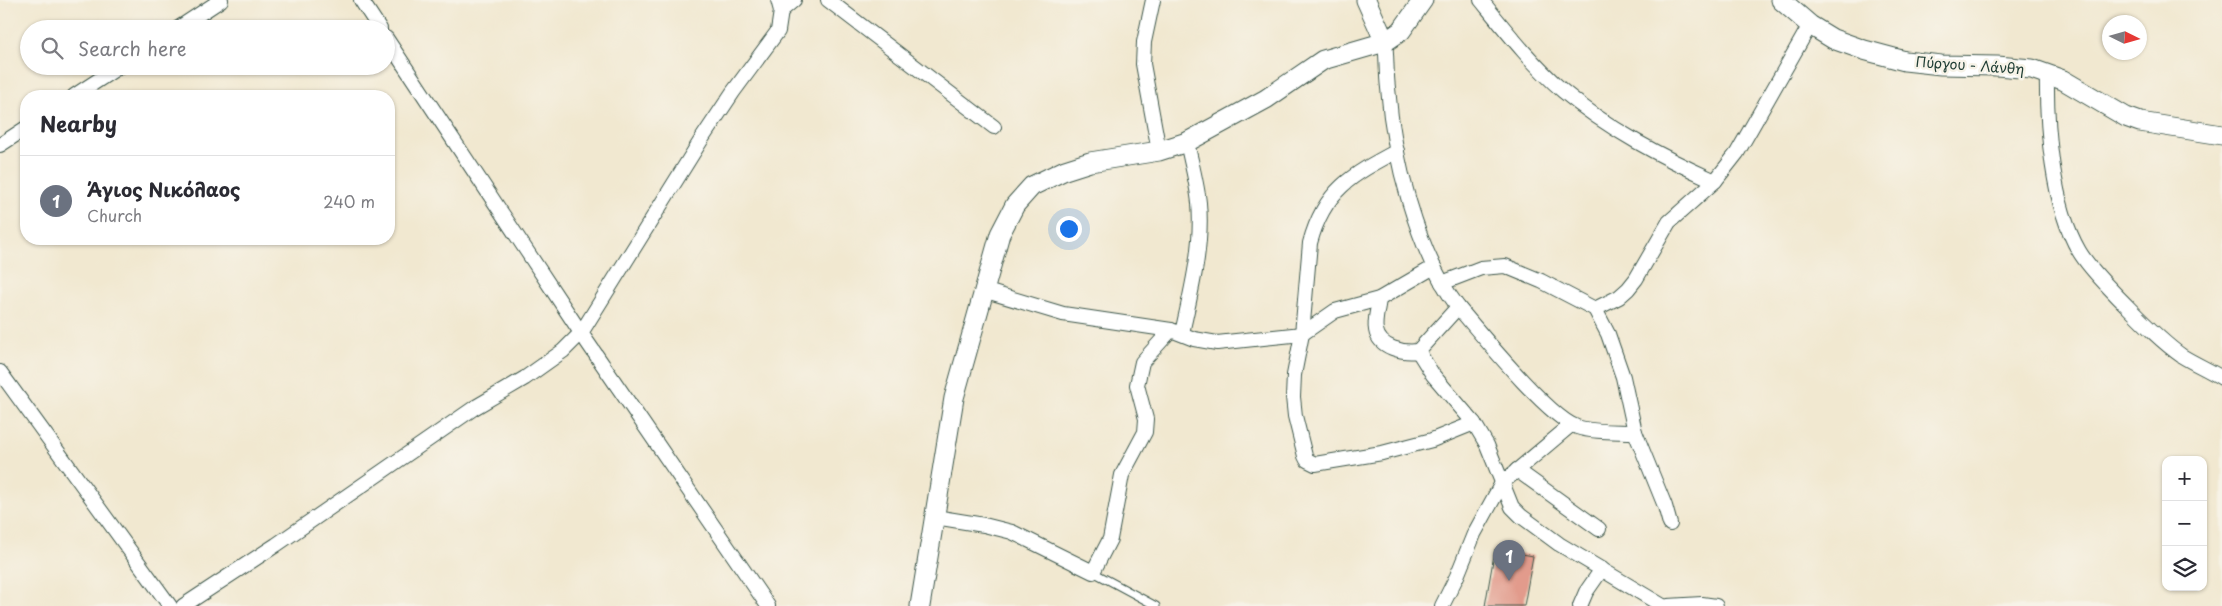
<!DOCTYPE html>
<html lang="en">
<head>
<meta charset="utf-8">
<style>
  body { margin:0; font-family:"Playpen Sans",sans-serif; background:#f7f7f7; color:#2b2b33 }
  .controls { position:absolute; right:15px; bottom:15px; display:grid; overflow:hidden; border-radius:10px; box-shadow:0 1px 4px #0004 }
  .controls button { width:45px; height:45px; display:grid; place-items:center; padding:0; border:0; border-bottom:1px solid #e1e1e2; background:#fff; color:#2b2b33; font:25px sans-serif }
  .compass { position:absolute; left:2102px; top:15px; width:45px; height:45px; border-radius:50%; background:#fff; box-shadow:0 1px 4px #0004; rotate:95deg }
  .you { position:absolute; left:1068px; top:228px; width:18px; height:18px; margin:-12px; border:4px solid #fff; border-radius:50%; background:#1a73e8; box-shadow:0 0 0 8px #1a73e833 }
  .badge { display:grid; place-items:center; width:32px; height:32px; border-radius:50%; background:#111827; color:#fff; font-size:16px; font-weight:700 }
  .pin { position:absolute; translate:-50% -41px; filter:drop-shadow(0 1px 2px #0008) }
  .pin::after { content:''; position:absolute; top:26px; width:18px; height:15px; background:inherit; clip-path:polygon(0 0,100% 0,50% 100%) }
  .list { margin:0; padding:0; list-style:none }
  h2 { display:flex; justify-content:space-between; align-items:center; height:65px; margin:0; padding:0 20px; font-size:21px }
  h2 small { font-size:16px; font-weight:400; color:#7c7c81 }
  .list li { display:grid; grid-template-columns:32px 1fr auto; gap:15px; align-items:center; box-sizing:border-box; height:90px; padding:0 20px; border-top:1px solid #e1e1e2 }
  .list b { display:block; font-size:19px; white-space:nowrap }
  .list p { margin:0; font-size:16px; white-space:nowrap; color:#7c7c81 }
  .list em { font-size:16px; font-style:normal; color:#7c7c81 }
  .icon { flex:none; width:28px; height:28px; fill:none; stroke:currentColor; stroke-width:2; stroke-linecap:round; stroke-linejoin:round }
  .map { position:relative; flex:none; width:2222px; height:606px; overflow:hidden }
  .search { position:absolute; background:#fff; box-shadow:0 1px 4px #0004; left:20px; top:20px; width:375px; height:55px; display:flex; align-items:center; gap:12px; box-sizing:border-box; padding:0 18px; border-radius:28px; color:#7c7c81; font-size:19px }
  .panel { position:absolute; background:#fff; box-shadow:0 1px 4px #0004; left:20px; top:90px; width:375px; height:155px; border-radius:20px }
  .map>svg:first-child { display:block }
  .building { fill:#e29b8c }
  .lines { fill:none; stroke-linecap:round; stroke-linejoin:round }
  .lane-casing { stroke:#3e574b; stroke-width:9 }
  .street-casing { stroke:#3e574b; stroke-width:16 }
  .secondary-casing { stroke:#3e574b; stroke-width:21 }
  .lane { stroke:#fff; stroke-width:7 }
  .street { stroke:#fff; stroke-width:14 }
  .secondary { stroke:#fff; stroke-width:19 }
  .labels { text-anchor:middle; dominant-baseline:central; stroke-width:5; stroke-linejoin:round; paint-order:stroke }
  .street-label { font-size:14px; fill:#1f3d34; stroke:#f7f3e8 }
</style>
</head>
<body>
<div class="map">
<svg width="2222" height="606" viewBox="0 0 2222 606">
  <rect width="100%" height="100%" fill="#f7f3e8"/>
  <filter id="ink" filterUnits="userSpaceOnUse"><feTurbulence type="fractalNoise" baseFrequency=".02" numOctaves="2"/><feDisplacementMap in="SourceGraphic" scale="10" xChannelSelector="R" yChannelSelector="G"/><feConvolveMatrix kernelMatrix="1 2 1 2 8 2 1 2 1" color-interpolation-filters="sRGB"/></filter>
  <filter id="wash" filterUnits="userSpaceOnUse"><feTurbulence type="fractalNoise" baseFrequency=".0096" numOctaves="4" result="noise"/><feDisplacementMap in="SourceGraphic" scale="20" xChannelSelector="R" yChannelSelector="G"/><feGaussianBlur stdDeviation="1.12" result="paint"/><feColorMatrix in="noise" values="0 0 0 0 0 0 0 0 0 0 0 0 0 0 0 0 0 1.4 0 .05"/><feComposite in="paint" operator="in"/></filter>
  <g filter="url(#wash)">
    <rect width="100%" height="100%" fill="#f1e8d0"/>
    <g id="blocks">
      <path class="building" d="M1495 549 1533 556 1524 606H1485Z"/>
    </g>
  </g>
  <g filter="url(#ink)">
    <use href="#blocks" fill-opacity="0" stroke="#3e574b" stroke-width="1"/>
    <g class="lines">
      <defs>
        <path id="lane" d="M1093 572 1156 606"/>
        <g id="street">
          <path d="M361 0 380 29"/>
          <path d="M828 0 994 127"/>
          <path d="M1153 0 1144 42 1143 64 1159 151"/>
          <path d="M1481 0C1507 32 1532 64 1563 91 1608 129 1662 157 1715 181"/>
          <path d="M781 11 794 0"/>
          <path d="M177 29 221 0"/>
          <path d="M386 38 581 333 768 606"/>
          <path d="M1385 42C1387 57 1386 72 1388 88 1393 156 1417 253 1458 307L1418 351 1433 375 1474 423 1487 445 1512 507 1521 516 1559 544 1663 606"/>
          <path d="M2047 73C2046 125 2052 205 2079 251 2089 268 2104 282 2118 297 2138 317 2158 339 2182 356 2195 364 2209 370 2222 378"/>
          <path d="M74 96 120 66"/>
          <path d="M0 145 26 128"/>
          <path d="M1397 151C1352 175 1324 190 1310 243L1302 334 1294 375 1293 397 1295 416 1305 456 1307 460 1315 464 1382 453 1432 440 1474 423"/>
          <path d="M1442 283 1481 268 1505 266 1541 281 1595 309 1608 334 1623 377 1635 432"/>
          <path d="M983 290 1063 314 1171 330 1194 339 1217 343 1302 334 1335 311 1379 299 1434 267"/>
          <path d="M1379 299C1378 309 1374 321 1376 330 1379 348 1403 353 1418 351"/>
          <path d="M1458 307C1480 333 1549 418 1577 427 1595 433 1617 431 1635 432L1665 506 1670 524"/>
          <path d="M1595 309 1619 297 1628 289 1636 279 1669 222 1715 181 1737 153 1810 25"/>
          <path d="M1182 333C1191 292 1203 246 1199 203 1197 183 1191 162 1187 142"/>
          <path d="M0 372 170 606"/>
          <path d="M1517 470 1599 529"/>
          <path d="M935 517 984 525 1012 532 1093 572 1110 539 1122 475 1145 432 1146 419 1137 385 1142 362 1171 330"/>
          <path d="M183 606 276 545 474 408 525 378 563 351 581 333 703 137 733 92 778 31 781 11 778 0"/>
          <path d="M1442 606 1457 576 1474 534 1502 483 1571 425"/>
          <path d="M1580 606 1586 592 1602 569"/>
          <path d="M1668 606 1702 604 1716 606"/>
        </g>
        <g id="secondary">
          <path d="M1366 0 1385 42"/>
          <path d="M1781 0 1810 25 1833 39 1864 50 1905 61 1941 65 1997 66 2032 69 2063 80 2126 117 2140 122 2222 135"/>
          <path d="M920 606 954 398 1000 234 1015 205 1032 186 1065 170 1090 162 1159 151 1187 142 1266 99 1323 60 1385 42 1401 31 1423 0"/>
        </g>
      </defs>
      <use href="#lane" class="lane-casing"/>
      <use href="#street" class="street-casing"/>
      <use href="#secondary" class="secondary-casing"/>
      <use href="#lane" class="lane"/>
      <use href="#street" class="street"/>
      <use href="#secondary" class="secondary"/>
    </g>
  </g>
  <g class="labels">
    <g class="street-label">
      <text transform="translate(1970 65) rotate(4)">Πύργου - Λάνθη</text>
    </g>
  </g>
</svg>
<div class="controls">
<button>+</button>
<button>−</button>
<button><svg class="icon" aria-label="layers" viewBox="0 0 24 24"><path d="M12 4l9 5-9 5-9-5zM3 14l9 5 9-5"/></svg></button>
</div>
<svg class="compass" viewBox="-18 -18 36 36"><path d="M0-13l5 13h-10z" fill="#e53935"/><path d="M0 13l5-13h-10z" fill="#7c7c81"/></svg>
<div class="you"></div>
<div class="pin badge" style="left:1509px;top:581px;background:#6b7280">1</div>
<div class="search"><svg class="icon" aria-label="search" viewBox="0 0 24 24"><circle cx="10" cy="10" r="6"/><path d="M15 15l6 6"/></svg>Search here</div>
<section class="panel">
<h2>Nearby<small></small></h2>
<ul class="list">
<li><span class="badge" style="background:#6b7280">1</span><div><b>Άγιος Νικόλαος</b><p>Church</p></div><em>240 m</em></li>
</ul>
</section>
</div>
</body>
</html>
